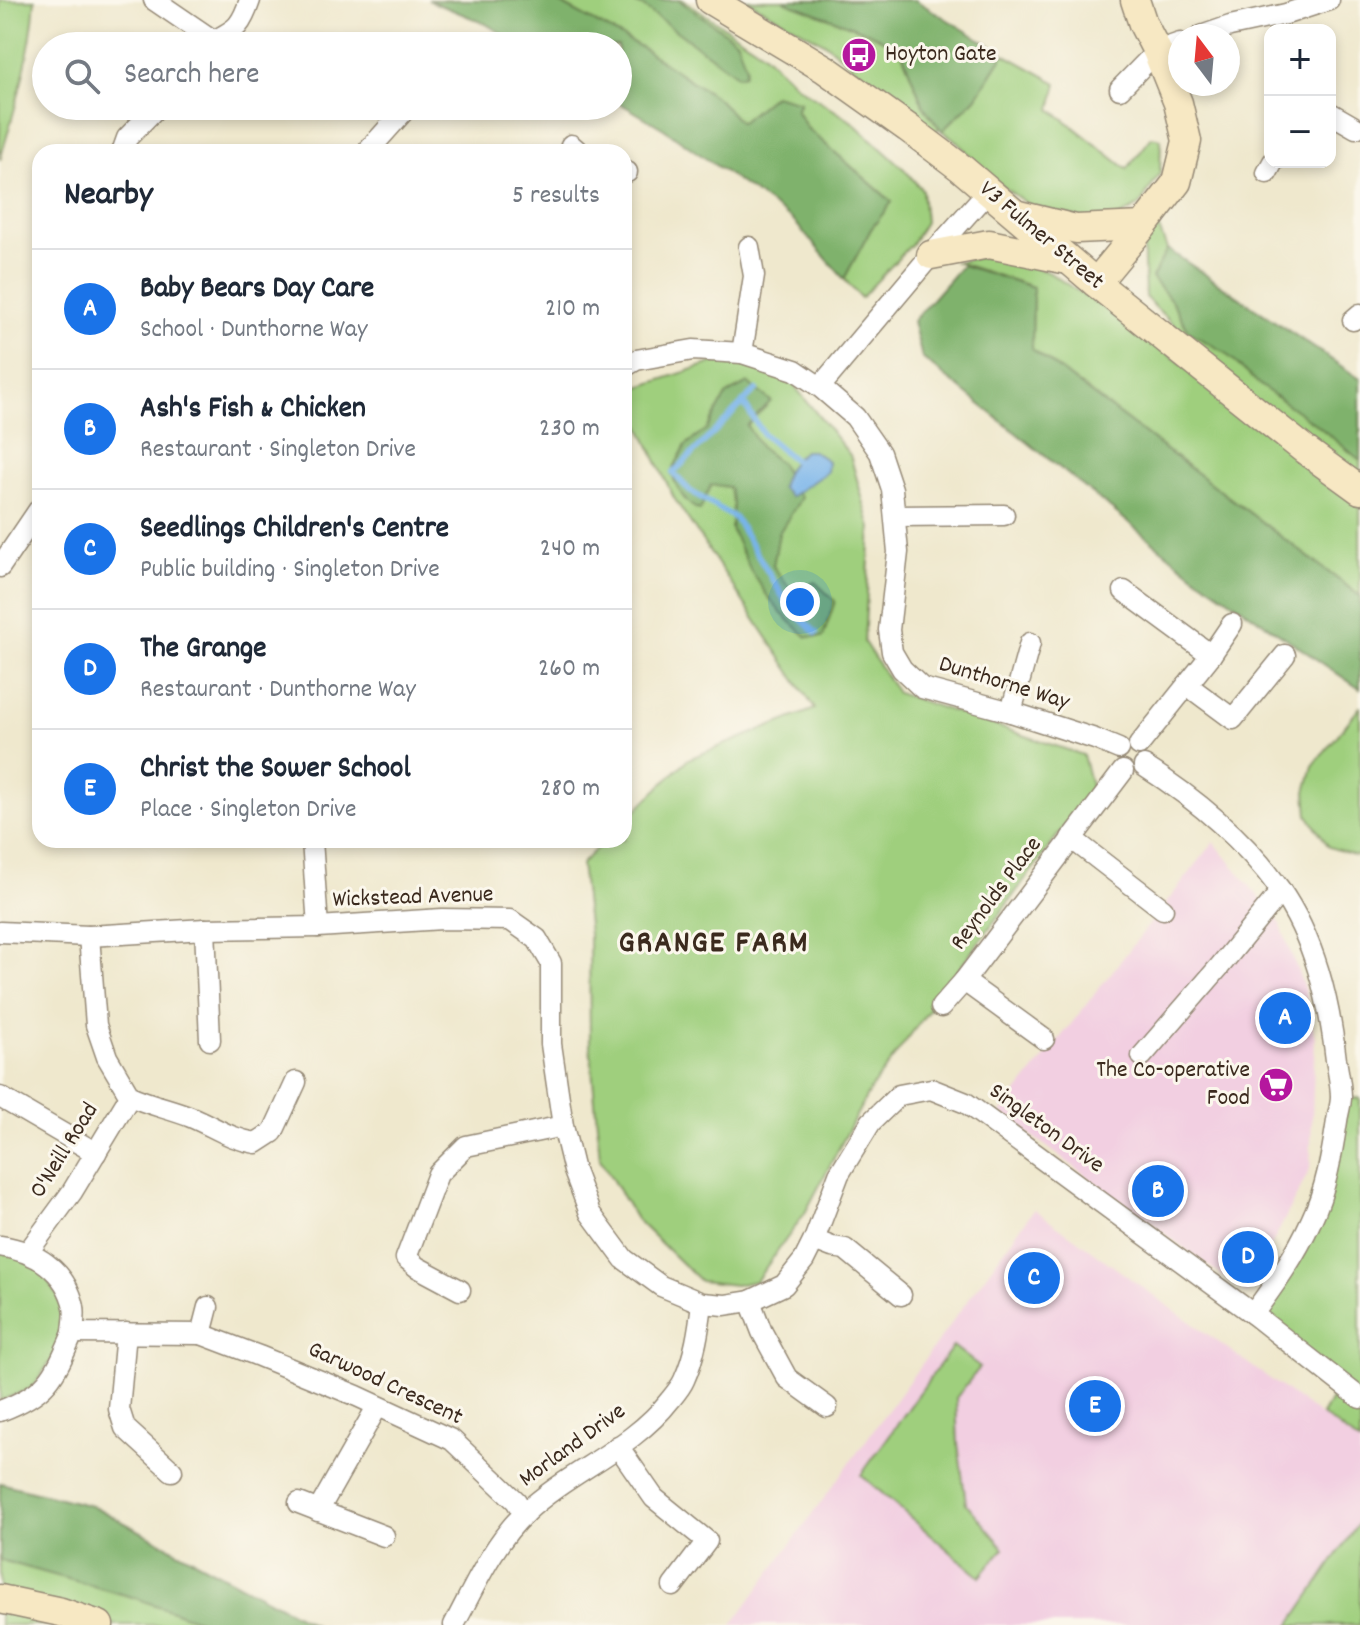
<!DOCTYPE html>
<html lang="en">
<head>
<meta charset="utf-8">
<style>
  body { margin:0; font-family:Dekko,sans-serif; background:#f2f2f3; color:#1f2937 }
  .controls { position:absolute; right:24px; top:24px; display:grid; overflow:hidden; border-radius:16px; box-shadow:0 4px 12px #0003 }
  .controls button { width:72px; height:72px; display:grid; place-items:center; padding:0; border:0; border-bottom:2px solid #e0e1e3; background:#fff; color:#1f2937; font:40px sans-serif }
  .compass { position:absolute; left:1168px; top:24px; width:72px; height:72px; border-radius:50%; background:#fff; box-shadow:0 4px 12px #0003; rotate:344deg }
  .you { position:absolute; left:800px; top:602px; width:28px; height:28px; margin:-20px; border:6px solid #fff; border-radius:50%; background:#1a73e8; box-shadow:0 0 0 12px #1a73e833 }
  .badge { display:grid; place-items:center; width:52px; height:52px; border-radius:50%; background:#1a73e8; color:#fff; font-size:26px; font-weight:700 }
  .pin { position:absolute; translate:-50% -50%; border:4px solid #fff; box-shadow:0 2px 8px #0006 }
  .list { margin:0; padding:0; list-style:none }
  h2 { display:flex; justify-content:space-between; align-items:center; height:104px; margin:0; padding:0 32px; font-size:34px }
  h2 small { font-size:26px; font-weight:400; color:#747a83 }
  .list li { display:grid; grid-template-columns:52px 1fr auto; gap:24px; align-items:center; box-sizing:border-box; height:120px; padding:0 32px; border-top:2px solid #e0e1e3 }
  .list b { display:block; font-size:30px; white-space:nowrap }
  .list p { margin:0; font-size:26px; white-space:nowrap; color:#747a83 }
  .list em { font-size:26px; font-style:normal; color:#747a83 }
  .icon { flex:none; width:44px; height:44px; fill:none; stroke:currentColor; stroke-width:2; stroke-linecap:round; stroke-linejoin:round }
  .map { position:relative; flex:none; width:1360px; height:1625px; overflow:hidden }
  .search { position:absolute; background:#fff; box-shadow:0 4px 12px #0003; left:32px; top:32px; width:600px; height:88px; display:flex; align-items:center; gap:20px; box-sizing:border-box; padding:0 28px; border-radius:44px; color:#747a83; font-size:30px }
  .panel { position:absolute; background:#fff; box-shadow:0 4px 12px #0003; left:32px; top:144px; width:600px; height:704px; border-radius:24px }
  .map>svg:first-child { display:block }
  .built { fill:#f2cfe1 }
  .green { fill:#9fcf7d; stroke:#6d7c4e; stroke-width:2 }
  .forest { fill:#7fb26c; stroke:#5d6e45; stroke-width:2 }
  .water { fill:#78b4ea; stroke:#5a6f84; stroke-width:2 }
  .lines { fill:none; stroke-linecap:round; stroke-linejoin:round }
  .stream { stroke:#78b4ea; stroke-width:6 }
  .street-casing { stroke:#958976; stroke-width:23 }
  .secondary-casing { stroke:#958976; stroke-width:31 }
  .street { stroke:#fff; stroke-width:20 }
  .secondary { stroke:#f7e8c3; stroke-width:28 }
  .labels { text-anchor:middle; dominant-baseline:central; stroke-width:6; stroke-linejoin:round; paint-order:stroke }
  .poi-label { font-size:24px; fill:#3b2a1e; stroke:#fbf7ec; text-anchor:start }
  .street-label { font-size:24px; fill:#3b2a1e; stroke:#fbf7ec }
  .district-label { font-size:32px; font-weight:bold; letter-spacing:2px; fill:#3b2a1e; stroke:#fbf7ec }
</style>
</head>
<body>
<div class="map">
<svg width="1360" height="1625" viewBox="0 0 1360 1625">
  <rect width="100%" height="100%" fill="#fbf7ec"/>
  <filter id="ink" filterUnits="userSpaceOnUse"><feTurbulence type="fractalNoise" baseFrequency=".0125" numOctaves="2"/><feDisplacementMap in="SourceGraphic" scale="16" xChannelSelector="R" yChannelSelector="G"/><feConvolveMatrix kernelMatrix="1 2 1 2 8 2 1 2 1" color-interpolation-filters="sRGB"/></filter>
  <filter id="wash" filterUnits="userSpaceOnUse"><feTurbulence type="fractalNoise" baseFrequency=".006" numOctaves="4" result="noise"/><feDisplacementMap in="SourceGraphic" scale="32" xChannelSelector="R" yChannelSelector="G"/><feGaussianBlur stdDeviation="1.8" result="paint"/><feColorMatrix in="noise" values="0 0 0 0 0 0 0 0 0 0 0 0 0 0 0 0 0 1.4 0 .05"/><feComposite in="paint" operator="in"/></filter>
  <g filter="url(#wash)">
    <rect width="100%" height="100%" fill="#efe8cd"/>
    <g class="built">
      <path d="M1214 842 1280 923 1304 988 1315 1038 1310 1169 1247 1294 1001 1113Z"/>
      <path d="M1034 1209 1360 1444V1521L1290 1625H732Z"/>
    </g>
    <g class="green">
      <path d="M0 0H35C31 56 16 106 0 160Z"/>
      <path d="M554 0H628L642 6 683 3 678 0H683L762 52 797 86 851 121 905 170 922 190 925 222 911 245 861 298 844 279 871 229 892 202 807 128 796 109 800 102 774 95 740 123 718 99 641 47Z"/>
      <path d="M746 0H784L786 2 867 32 900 48 924 107 939 127 934 135 826 44Z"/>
      <path d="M1004 54 1057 83 1051 109 1127 169 1152 137 1161 139 1160 173 1139 206 1110 222 1084 219 1029 205 968 162 971 156 953 138 942 131 976 98Z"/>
      <path d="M1153 213 1167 249 1360 379V596L1032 349 1033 287 956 262 995 254 1048 272 1099 305 1299 446 1145 297 1143 226Z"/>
      <path d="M727 358 793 384 850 455 871 528 864 642 897 693 1083 755 1092 789 869 1091 805 1213 756 1281 735 1285 700 1281 636 1219 600 1159 590 1045 589 934 581 864 605 840H624V822L688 759 815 709 674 498 624 392Z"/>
      <path d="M1360 707V854L1356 856 1329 847 1308 815 1306 792 1313 766Z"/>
      <path d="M1360 1098V1443L1322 1415 1340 1384 1253 1314 1296 1253 1341 1099Z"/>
      <path d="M0 1251 18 1256 44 1274 58 1296 64 1321 61 1346 32 1388 0 1401Z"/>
      <path d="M953 1346 980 1367 956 1398 958 1444 966 1503 1004 1548 980 1577 861 1475Z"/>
      <path d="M0 1483 95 1507 315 1625H0Z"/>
      <path d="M1360 1521V1625H1290Z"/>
    </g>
    <g class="forest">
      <path d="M428 0H554L641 47 718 99 740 123 774 95 800 102 796 110 807 128 892 202 871 229 844 279 793 220 664 129 618 102V46H523L484 23Z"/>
      <path d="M628 0H678L683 3 737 41 746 67 744 74 738 76 642 6Z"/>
      <path d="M784 0H915L1004 54 976 98 942 131 924 107 900 48 867 32 786 2Z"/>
      <path d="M1167 249 1360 379V460L1318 426 1261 386 1224 352 1189 332 1171 300 1152 278Z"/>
      <path d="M962 265 1033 287 1032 349 1360 596V689L1198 578 922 358 913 321Z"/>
      <path d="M748 383 771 401 747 426 761 448 780 463 801 498 779 533 773 566 793 592 815 582 835 601 823 637H807L782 614 766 594 750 569 731 529 733 504 729 487 711 485 700 510C683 504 678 488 671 473L686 445 707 429 727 394Z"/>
      <path d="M0 1483 95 1507 315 1625H212L132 1597 0 1560Z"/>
    </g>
    <path class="water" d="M804 451H813L828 461 827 472 790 497 781 487C786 471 791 462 804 451Z"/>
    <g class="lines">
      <g class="stream">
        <path d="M756 390 673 473 690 491 735 518 790 608 816 633"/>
        <path d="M743 402 763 434 794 460"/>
      </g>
    </g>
  </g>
  <g filter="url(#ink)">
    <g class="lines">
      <defs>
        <g id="street">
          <path d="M154 0 214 41"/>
          <path d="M1201 36 1230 26 1286 14 1329 0"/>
          <path d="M205 46C233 29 239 33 250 0"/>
          <path d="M1120 89 1157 51 1180 43"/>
          <path d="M1330 113 1356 128"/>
          <path d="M571 145 579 152"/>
          <path d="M122 152 127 138 158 106"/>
          <path d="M367 152 402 113"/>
          <path d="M624 171 627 172"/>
          <path d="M1267 173 1273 162"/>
          <path d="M1353 320 1360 314"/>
          <path d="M742 353 754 276 749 247"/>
          <path d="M624 367 636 360 693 350 742 353 795 370 820 387 855 417 880 453 892 489 898 552 889 630 892 652 902 669 922 688 1011 712 1095 739 1119 749"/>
          <path d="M820 387 931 255 988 191"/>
          <path d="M896 516 1004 515"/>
          <path d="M0 567 40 508"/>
          <path d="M1124 591 1211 655"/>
          <path d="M1187 685 1233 719 1285 655"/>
          <path d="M1011 712 1030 643"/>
          <path d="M1139 745 1211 655 1232 624"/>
          <path d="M1144 766C1196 799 1243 838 1279 888 1315 939 1329 1000 1336 1060 1338 1072 1341 1085 1341 1097 1341 1105 1338 1113 1337 1121 1332 1154 1326 1190 1311 1221 1296 1255 1275 1284 1253 1314"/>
          <path d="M1071 838 1163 909"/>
          <path d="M312 840 318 927"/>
          <path d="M205 929 210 1040"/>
          <path d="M0 932 89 936 205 929 318 927 442 919 510 920 537 939 551 963V1044L563 1126 574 1171 590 1213 624 1259 661 1286 702 1303 725 1305 750 1301 784 1285 804 1260 814 1240 839 1174 871 1122 899 1095 931 1089 966 1103 1253 1314 1360 1398"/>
          <path d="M964 981 1044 1039"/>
          <path d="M941 1007 964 981 1123 771"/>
          <path d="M1142 1056 1220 966 1281 891"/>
          <path d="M130 1096C150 1105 171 1109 191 1117 215 1127 230 1139 256 1143L273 1132 296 1082"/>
          <path d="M0 1097 96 1153"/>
          <path d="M814 1240 832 1247 845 1249 901 1295"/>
          <path d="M0 1246C35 1251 66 1270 74 1307 76 1315 73 1325 73 1333L201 1334 259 1356 357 1396 452 1440 516 1501 524 1514"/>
          <path d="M28 1252 72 1192 130 1096 107 1057 96 1025 89 936"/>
          <path d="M460 1290 417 1267 406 1258 438 1174 466 1146 563 1126"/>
          <path d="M750 1301 762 1332 787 1378 827 1407"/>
          <path d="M126 1333 119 1409 125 1428 172 1471"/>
          <path d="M201 1334 208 1307"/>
          <path d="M0 1411C48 1393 54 1377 73 1333"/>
          <path d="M618 1446 654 1498 707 1541 673 1586"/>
          <path d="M299 1503 384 1536"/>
          <path d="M318 1511 377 1407"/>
          <path d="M454 1625C475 1586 493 1543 526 1512 570 1471 633 1448 670 1400 675 1394 681 1387 684 1380 695 1356 699 1329 702 1303"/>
        </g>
        <g id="secondary">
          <path d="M710 0 825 69 908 128 961 168 1096 283 1305 450 1360 490"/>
          <path d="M1019 215 1076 229 1143 226"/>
          <path d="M931 255 989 244 1063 259"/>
          <path d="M1096 283 1143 226 1177 182 1187 141 1178 103 1157 51 1143 24 1135 0"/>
          <path d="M0 1599 61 1612 99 1625"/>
        </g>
      </defs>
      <use href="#street" class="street-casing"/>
      <use href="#secondary" class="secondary-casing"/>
      <use href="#street" class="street"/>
      <use href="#secondary" class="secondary"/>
    </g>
  </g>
  <defs>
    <symbol id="bus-disc" viewBox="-11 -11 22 22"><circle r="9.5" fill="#b5179e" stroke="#fbf7ec"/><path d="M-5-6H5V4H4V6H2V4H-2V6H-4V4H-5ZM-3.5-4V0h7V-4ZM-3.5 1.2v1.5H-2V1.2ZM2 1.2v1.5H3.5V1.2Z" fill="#fff"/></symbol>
    <symbol id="supermarket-disc" viewBox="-11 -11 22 22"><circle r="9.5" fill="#b5179e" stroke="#fbf7ec"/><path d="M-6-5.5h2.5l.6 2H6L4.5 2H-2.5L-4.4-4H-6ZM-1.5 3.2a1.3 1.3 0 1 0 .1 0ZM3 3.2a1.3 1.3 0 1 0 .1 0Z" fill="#fff"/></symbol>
  </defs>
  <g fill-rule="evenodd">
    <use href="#bus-disc" x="839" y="35" width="40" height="40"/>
    <use href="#supermarket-disc" x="1256" y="1065" width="40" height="40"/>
  </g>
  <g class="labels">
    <g class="poi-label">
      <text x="885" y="55">Hoyton Gate</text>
      <text x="1250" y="1071" text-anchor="end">The Co-operative<tspan x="1250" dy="28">Food</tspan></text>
    </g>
    <g class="street-label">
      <text transform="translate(1041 236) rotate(40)">V3 Fulmer Street</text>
      <text transform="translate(1004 684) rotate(17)">Dunthorne Way</text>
      <text transform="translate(997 894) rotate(-53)">Reynolds Place</text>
      <text transform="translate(413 898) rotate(-2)">Wickstead Avenue</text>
      <text transform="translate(1046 1129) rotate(36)">Singleton Drive</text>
      <text transform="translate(65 1151) rotate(-58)">O'Neill Road</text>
      <text transform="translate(385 1384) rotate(25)">Garwood Crescent</text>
      <text transform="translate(573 1446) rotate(-36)">Morland Drive</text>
    </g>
    <g class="district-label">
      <text x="714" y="945">GRANGE FARM</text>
    </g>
  </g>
</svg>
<div class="controls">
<button>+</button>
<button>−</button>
</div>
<svg class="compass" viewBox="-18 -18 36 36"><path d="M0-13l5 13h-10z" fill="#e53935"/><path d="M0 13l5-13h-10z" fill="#747a83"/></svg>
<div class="you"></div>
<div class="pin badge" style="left:1285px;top:1018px">A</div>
<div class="pin badge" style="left:1158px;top:1191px">B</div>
<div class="pin badge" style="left:1034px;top:1278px">C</div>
<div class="pin badge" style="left:1248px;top:1257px">D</div>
<div class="pin badge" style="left:1095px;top:1406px">E</div>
<div class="search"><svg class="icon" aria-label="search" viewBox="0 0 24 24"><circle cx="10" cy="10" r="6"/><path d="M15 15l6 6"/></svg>Search here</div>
<section class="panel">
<h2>Nearby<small>5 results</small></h2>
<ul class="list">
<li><span class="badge">A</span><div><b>Baby Bears Day Care</b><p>School · Dunthorne Way</p></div><em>210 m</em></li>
<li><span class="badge">B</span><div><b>Ash's Fish &amp; Chicken</b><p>Restaurant · Singleton Drive</p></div><em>230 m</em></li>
<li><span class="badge">C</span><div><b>Seedlings Children's Centre</b><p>Public building · Singleton Drive</p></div><em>240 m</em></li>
<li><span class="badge">D</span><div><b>The Grange</b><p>Restaurant · Dunthorne Way</p></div><em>260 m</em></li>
<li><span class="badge">E</span><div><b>Christ the Sower School</b><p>Place · Singleton Drive</p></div><em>280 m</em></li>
</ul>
</section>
</div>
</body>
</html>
